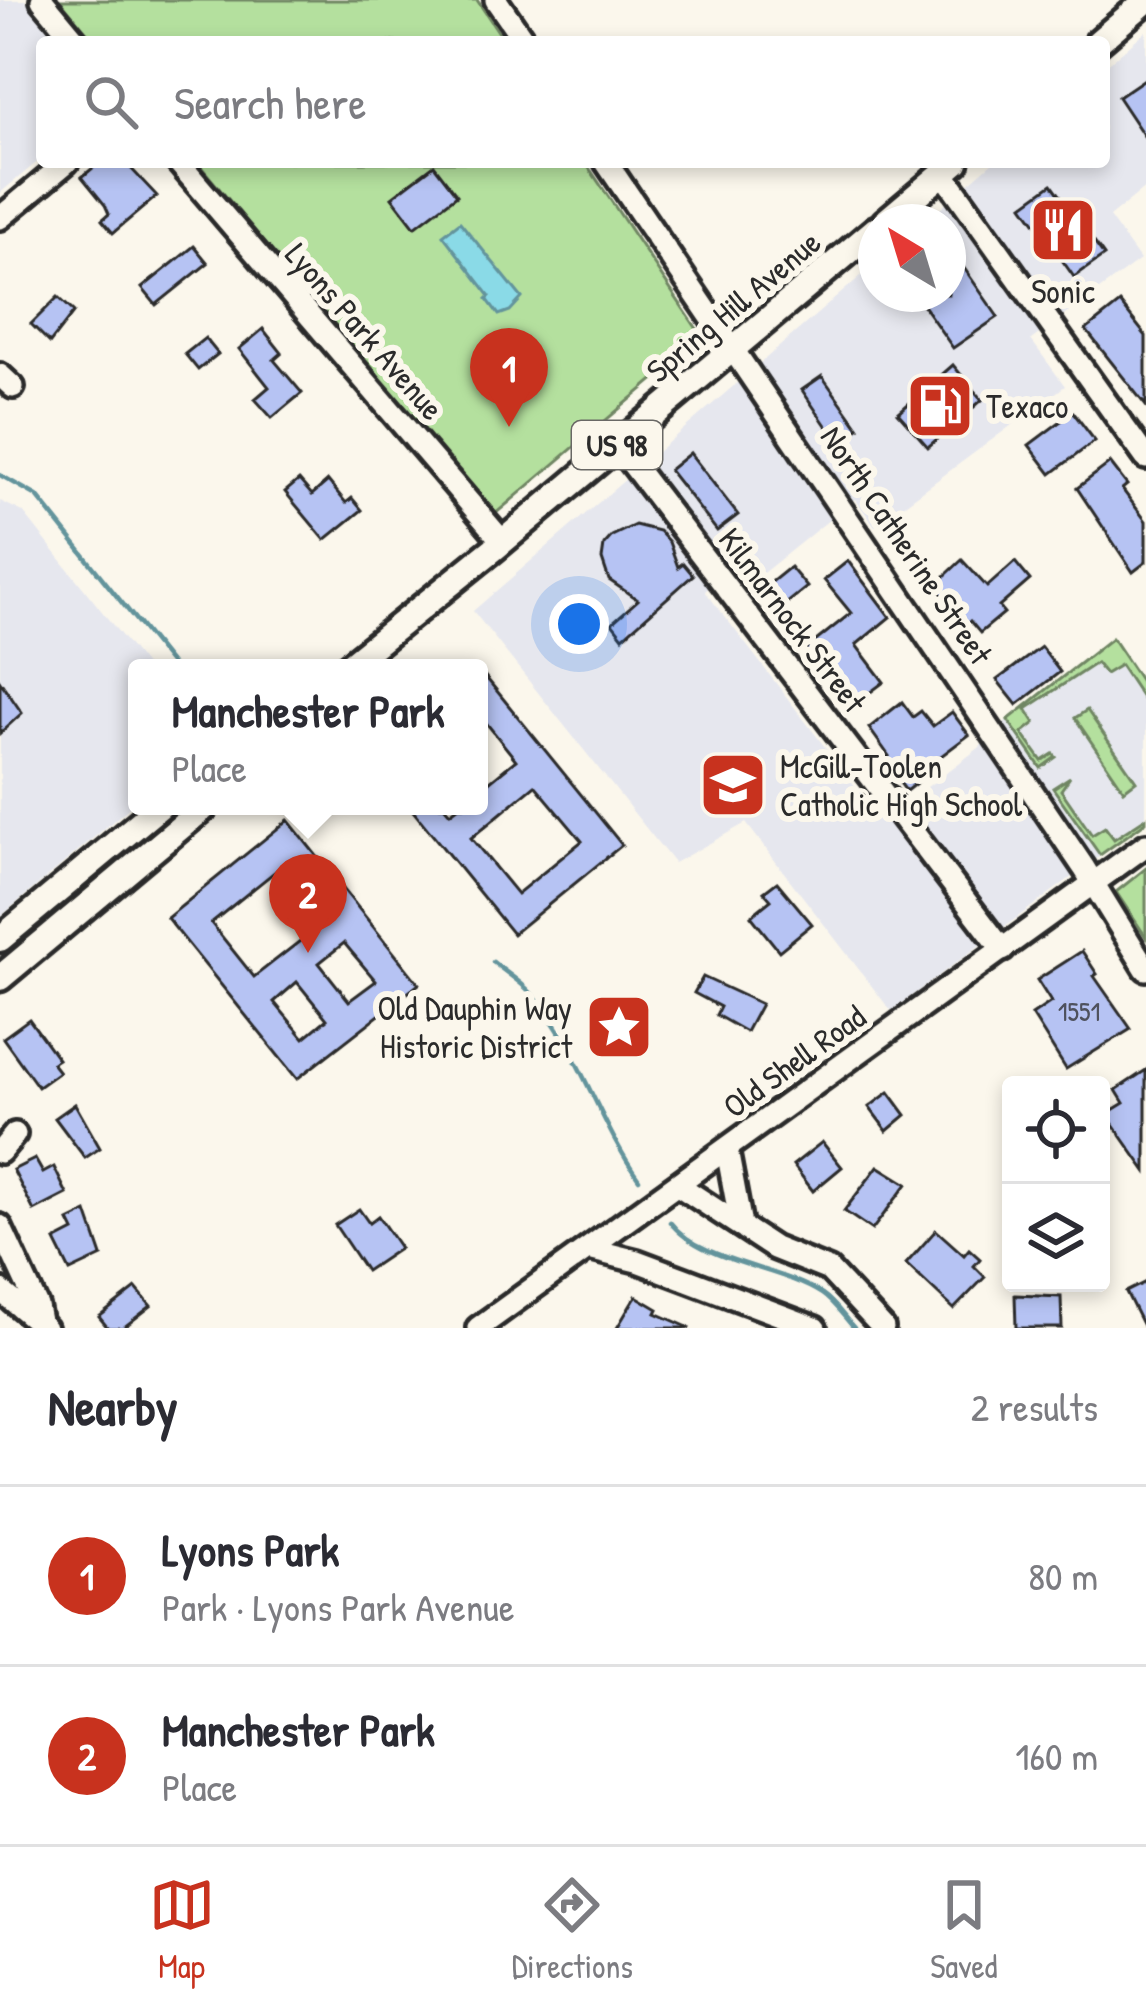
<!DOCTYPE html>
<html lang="en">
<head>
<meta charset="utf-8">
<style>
  body { margin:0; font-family:"Patrick Hand",sans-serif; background:#f2f2f3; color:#2b2b33 }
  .controls { position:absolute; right:36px; bottom:36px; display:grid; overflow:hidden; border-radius:12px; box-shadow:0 6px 18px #0003 }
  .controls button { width:108px; height:108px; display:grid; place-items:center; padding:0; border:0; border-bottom:3px solid #e1e1e2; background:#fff; color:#2b2b33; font:60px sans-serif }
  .compass { position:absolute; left:858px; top:204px; width:108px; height:108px; border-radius:50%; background:#fff; box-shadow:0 6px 18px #0003; rotate:322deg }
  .you { position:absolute; left:579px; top:624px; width:42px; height:42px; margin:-30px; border:9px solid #fff; border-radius:50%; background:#1a73e8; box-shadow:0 0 0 18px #1a73e833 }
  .badge { display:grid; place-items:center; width:78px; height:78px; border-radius:50%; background:#c8321e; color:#fff; font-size:39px; font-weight:700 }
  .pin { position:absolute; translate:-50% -99px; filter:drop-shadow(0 3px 6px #0008) }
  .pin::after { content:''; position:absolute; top:63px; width:42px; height:36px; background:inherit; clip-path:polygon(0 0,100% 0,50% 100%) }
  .popup { position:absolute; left:128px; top:659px; width:360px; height:156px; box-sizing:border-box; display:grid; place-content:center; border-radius:12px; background:#fff; filter:drop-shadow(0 3px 9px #0005); font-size:39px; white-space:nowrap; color:#7c7c81 }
  .popup b { font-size:45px; color:#2b2b33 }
  .popup::after { content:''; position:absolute; left:50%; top:100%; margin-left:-24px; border:24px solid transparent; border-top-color:#fff }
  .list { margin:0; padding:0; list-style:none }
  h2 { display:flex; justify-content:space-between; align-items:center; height:156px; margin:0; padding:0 48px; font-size:51px }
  h2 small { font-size:39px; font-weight:400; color:#7c7c81 }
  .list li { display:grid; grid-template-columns:78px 1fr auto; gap:36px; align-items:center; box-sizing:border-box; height:180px; padding:0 48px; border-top:3px solid #e1e1e2 }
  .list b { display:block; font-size:45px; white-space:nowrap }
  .list p { margin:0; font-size:39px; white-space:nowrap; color:#7c7c81 }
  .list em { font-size:39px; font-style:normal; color:#7c7c81 }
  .icon { flex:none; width:66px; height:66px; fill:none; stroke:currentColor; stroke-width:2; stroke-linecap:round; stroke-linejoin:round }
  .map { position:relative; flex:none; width:1146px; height:1328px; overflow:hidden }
  .search { position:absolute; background:#fff; box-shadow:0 6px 18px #0003; left:36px; right:36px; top:36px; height:132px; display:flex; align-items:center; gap:30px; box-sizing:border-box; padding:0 42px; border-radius:12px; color:#7c7c81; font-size:45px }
  .sheet { height:516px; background:#fff }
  nav { display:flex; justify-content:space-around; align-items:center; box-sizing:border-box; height:168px; border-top:3px solid #e1e1e2; background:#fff; font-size:33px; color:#7c7c81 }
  nav a { display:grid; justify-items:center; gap:6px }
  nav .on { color:#c8321e }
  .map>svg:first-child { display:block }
  .built { fill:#e6e7ee }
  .green { fill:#b4e09e; stroke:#708664; stroke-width:3 }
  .water { fill:#8adae7; stroke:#64949c; stroke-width:3 }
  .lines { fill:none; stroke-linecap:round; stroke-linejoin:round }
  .stream { stroke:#64949c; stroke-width:4.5 }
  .building { fill:#b6c3f3; stroke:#2b2b2b; stroke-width:3; fill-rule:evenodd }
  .minor-casing { stroke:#2b2b2b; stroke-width:30 }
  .major-casing { stroke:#2b2b2b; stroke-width:33 }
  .minor { stroke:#fbf7ec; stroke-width:21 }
  .major { stroke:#fbf7ec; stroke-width:24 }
  .labels { text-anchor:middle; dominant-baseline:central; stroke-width:12; stroke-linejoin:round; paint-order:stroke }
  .number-label { font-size:27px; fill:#4e515d }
  .shield { fill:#fbf7ec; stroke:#696865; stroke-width:3 }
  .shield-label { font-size:30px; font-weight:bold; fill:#2b2b2b }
  .poi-label { font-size:33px; fill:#2b2b2b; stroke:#fbf7ec; text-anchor:start }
  .street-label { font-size:33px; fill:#2b2b2b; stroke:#fbf7ec }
</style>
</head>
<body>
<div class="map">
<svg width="1146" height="1328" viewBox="0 0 1146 1328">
  <rect width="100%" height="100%" fill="#fbf7ec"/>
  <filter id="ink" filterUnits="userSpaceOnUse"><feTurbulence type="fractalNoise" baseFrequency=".00833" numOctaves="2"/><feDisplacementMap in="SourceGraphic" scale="24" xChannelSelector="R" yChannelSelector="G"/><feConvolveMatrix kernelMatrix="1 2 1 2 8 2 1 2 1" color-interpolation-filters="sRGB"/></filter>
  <g filter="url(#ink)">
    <g class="built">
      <path d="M0 0H25L61 42H42V158L0 193Z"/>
      <path d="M1146 31V187L1109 217 1140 260 1031 340 1065 386 875 526 855 499 748 585 734 567 705 591 882 821 979 748 1004 723 1112 638 1146 689V822L891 1011 746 823 674 863 473 611 876 263V294H948V222H924L993 162H1104V67Z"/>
      <path d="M0 501 23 512 147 668H137V801L0 917Z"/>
    </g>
    <g class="green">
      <path d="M60 0H477L505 42H95Z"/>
      <path d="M197 162H585L703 338 494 515Z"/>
      <path d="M1112 638 1146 689V704L1120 665 1105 674 1096 663 1026 709 1035 723 1022 733 1042 761 1053 754 1056 757 1041 768 1008 720Z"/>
      <path d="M1087 710 1136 781 1124 790 1075 718Z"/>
      <path d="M1070 777 1061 790 1092 835 1105 827 1114 839 1146 818V822L1100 855 1053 788Z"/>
      <path d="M1146 868V937L1116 892Z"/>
    </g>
    <path class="water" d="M460 222 522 298 510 311 499 315 487 299 490 296 443 235Z"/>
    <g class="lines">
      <g class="stream">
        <path d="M0 475 37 496 174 668"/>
        <path d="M493 962C505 972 520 981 530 992 579 1047 597 1120 639 1179"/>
        <path d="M670 1222C701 1263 779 1266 822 1294 834 1302 844 1317 854 1328"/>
      </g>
    </g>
    <g class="building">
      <path d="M1146 78V139L1118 97Z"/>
      <path d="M100 162H125L157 196 113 233 102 220 109 214 105 205 82 177Z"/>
      <path d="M434 165 457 195 415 227 392 197Z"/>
      <path d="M1052 184 1104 256 1074 277 1023 205Z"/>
      <path d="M948 245 998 317 953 348 915 294H948Z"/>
      <path d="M194 246 208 263 156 305 142 288Z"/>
      <path d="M58 297 74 312 50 343 31 324Z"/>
      <path d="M1120 303 1146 336V406L1086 330Z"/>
      <path d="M263 329 282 353 274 360 302 393 272 418 255 399 269 387 239 349Z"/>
      <path d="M205 338 218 354 198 370 185 354Z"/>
      <path d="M953 365 982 400 928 447 898 413Z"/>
      <path d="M822 376 859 428 838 443 802 390Z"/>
      <path d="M1073 412 1095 441 1051 474 1029 445Z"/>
      <path d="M690 453 738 515 717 531 669 470Z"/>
      <path d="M1110 463 1127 485 1122 489 1146 521V562L1133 572 1077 488Z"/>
      <path d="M299 480 312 495 328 481 346 503 352 498 362 510 325 540 285 492Z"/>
      <path d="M635 525 659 531 669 542 678 567 683 563 693 575 623 637 612 623 638 600 609 580 602 559 604 545 612 536Z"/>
      <path d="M962 560 987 587 1015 562 1030 580 999 607 1004 613 980 633 970 621 963 628 953 616 958 612 934 586Z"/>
      <path d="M848 561 890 617 856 645 884 682 852 706 826 672 820 677 801 653 851 613 824 580Z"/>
      <path d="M790 567 807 587 775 613 758 593Z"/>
      <path d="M1041 647 1060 672 1017 705 997 680Z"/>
      <path d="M479 669 622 845 513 934 409 806H444L450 813 459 806H479V790L516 760 479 714ZM535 785 582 841 517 894 471 838Z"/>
      <path d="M0 681 22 713 0 733Z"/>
      <path d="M902 702 913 717 921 711 933 726 952 712 969 735 921 771 925 776 906 791 883 760 889 756 869 728Z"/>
      <path d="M288 820 419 984 297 1079 167 918ZM283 865 327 920 254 977 211 923ZM344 943 376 981 349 1001 319 963ZM297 982 327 1019 304 1038 274 1002Z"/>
      <path d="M777 882 812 924 779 951 751 916 771 900 764 892Z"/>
      <path d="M1082 951 1097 974 1094 976 1131 1029 1066 1069 1032 1015 1051 1002 1037 980Z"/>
      <path d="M703 977 761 1004 746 1032 716 1015 720 1007 694 993Z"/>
      <path d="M29 1019 58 1059 52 1063 59 1072 38 1087 3 1038Z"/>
      <path d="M1146 1070V1171L1106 1114 1124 1103 1116 1090Z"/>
      <path d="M889 1092 906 1115 887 1131 869 1107Z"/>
      <path d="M75 1104 100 1148 85 1158 55 1118Z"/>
      <path d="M822 1142 842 1167 813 1191 793 1165Z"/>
      <path d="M35 1159 43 1173 54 1167 67 1194 34 1211 13 1170Z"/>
      <path d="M878 1166 907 1184 872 1230 844 1211Z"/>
      <path d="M359 1209 369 1223 378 1216 400 1248 366 1271 335 1225Z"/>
      <path d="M87 1212 102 1256 70 1271 55 1241 74 1231 69 1221Z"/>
      <path d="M936 1230 964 1255 969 1249 980 1259 974 1266 985 1277 954 1309 906 1264Z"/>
      <path d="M1146 1282V1328H1144L1126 1292Z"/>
      <path d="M136 1288 151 1306 123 1328H108L99 1317Z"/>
      <path d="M1015 1295 1061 1297 1062 1328H1016Z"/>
      <path d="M636 1296 658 1309 656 1313 690 1328H617Z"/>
    </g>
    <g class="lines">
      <defs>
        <g id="minor">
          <path d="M42 0 77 42"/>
          <path d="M496 0 525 42"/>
          <path d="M178 162 503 542"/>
          <path d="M606 162 1084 868 1146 969"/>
          <path d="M943 173 1146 458"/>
          <path d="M0 218 67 162"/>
          <path d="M0 375 13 387"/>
          <path d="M617 444 1003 950"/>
          <path d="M727 1150 741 1225"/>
          <path d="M0 1152 15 1134"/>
          <path d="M678 1185 774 1248 829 1270 883 1328"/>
          <path d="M0 1226 37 1306 40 1321"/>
          <path d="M589 1249 637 1261 815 1328"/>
          <path d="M0 1290 45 1328"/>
          <path d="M478 1328 1146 845"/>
        </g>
        <g id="major">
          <path d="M1098 42 1146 1"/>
          <path d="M885 222 956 162"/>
          <path d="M346 668 495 548 876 229"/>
          <path d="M0 939 160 806"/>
          <path d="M0 978 206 806"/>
        </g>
      </defs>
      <use href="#minor" class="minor-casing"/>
      <use href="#major" class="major-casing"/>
      <use href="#minor" class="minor"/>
      <use href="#major" class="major"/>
    </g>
  </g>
  <defs>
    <symbol id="restaurant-square" viewBox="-11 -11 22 22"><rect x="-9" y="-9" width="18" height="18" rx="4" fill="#c8321e" stroke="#fbf7ec"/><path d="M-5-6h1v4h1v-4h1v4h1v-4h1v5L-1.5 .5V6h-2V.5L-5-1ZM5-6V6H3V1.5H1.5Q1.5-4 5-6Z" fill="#fff"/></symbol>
    <symbol id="fuel-square" viewBox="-11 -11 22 22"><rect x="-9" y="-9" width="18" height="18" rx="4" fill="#c8321e" stroke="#fbf7ec"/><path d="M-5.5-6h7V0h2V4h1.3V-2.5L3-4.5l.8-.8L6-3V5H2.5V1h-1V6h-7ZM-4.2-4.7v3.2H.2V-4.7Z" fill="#fff"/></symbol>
    <symbol id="school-square" viewBox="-11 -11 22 22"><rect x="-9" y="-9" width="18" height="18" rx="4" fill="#c8321e" stroke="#fbf7ec"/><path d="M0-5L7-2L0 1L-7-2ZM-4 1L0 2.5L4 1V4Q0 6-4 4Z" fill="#fff"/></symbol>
    <symbol id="sight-square" viewBox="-11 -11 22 22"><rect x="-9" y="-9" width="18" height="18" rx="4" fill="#c8321e" stroke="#fbf7ec"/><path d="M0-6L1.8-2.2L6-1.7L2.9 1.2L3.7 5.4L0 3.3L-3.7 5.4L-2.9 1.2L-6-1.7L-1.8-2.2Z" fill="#fff"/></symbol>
  </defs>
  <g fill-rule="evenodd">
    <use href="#restaurant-square" x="1025" y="192" width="76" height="76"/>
    <use href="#fuel-square" x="902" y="368" width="76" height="76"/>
    <use href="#school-square" x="695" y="747" width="76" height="76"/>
    <use href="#sight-square" x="581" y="989" width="76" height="76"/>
  </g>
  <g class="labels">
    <g class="number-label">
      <text x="1079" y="1011">1551</text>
    </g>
    <rect class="shield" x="572" y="421" width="90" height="48" rx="9"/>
    <g class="shield-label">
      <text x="617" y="445">US 98</text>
    </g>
    <g class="poi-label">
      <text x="1063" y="291" text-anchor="middle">Sonic</text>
      <text x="986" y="406">Texaco</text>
      <text x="780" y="766">McGill-Toolen<tspan x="780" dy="38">Catholic High School</tspan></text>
      <text x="572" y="1008" text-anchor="end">Old Dauphin Way<tspan x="572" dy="38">Historic District</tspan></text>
    </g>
    <g class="street-label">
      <text transform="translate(733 306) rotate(-40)">Spring Hill Avenue</text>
      <text transform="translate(365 331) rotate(49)">Lyons Park Avenue</text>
      <text transform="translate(907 545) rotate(56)">North Catherine Street</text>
      <text transform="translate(793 620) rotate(53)">Kilmarnock Street</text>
      <text transform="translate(794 1061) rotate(-36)">Old Shell Road</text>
    </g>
  </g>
</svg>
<div class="controls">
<button><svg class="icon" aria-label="locate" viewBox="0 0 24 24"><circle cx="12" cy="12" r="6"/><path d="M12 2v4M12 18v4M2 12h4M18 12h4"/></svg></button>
<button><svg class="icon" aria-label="layers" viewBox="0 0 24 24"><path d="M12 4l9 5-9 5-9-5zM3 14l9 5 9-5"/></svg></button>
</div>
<svg class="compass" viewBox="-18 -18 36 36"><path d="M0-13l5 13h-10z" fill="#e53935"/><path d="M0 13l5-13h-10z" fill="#7c7c81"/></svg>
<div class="you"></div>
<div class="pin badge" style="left:509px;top:427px">1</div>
<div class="pin badge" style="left:308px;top:953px">2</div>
<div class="popup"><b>Manchester Park</b>Place</div>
<div class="search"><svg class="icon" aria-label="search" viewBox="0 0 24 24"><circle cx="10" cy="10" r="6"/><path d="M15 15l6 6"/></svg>Search here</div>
</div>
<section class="sheet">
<h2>Nearby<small>2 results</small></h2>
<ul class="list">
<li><span class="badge">1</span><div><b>Lyons Park</b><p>Park · Lyons Park Avenue</p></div><em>80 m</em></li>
<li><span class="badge">2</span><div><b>Manchester Park</b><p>Place</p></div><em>160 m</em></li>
</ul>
</section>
<nav>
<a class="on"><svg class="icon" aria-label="map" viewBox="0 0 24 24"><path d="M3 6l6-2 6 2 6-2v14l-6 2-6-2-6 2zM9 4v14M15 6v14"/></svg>Map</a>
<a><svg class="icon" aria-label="directions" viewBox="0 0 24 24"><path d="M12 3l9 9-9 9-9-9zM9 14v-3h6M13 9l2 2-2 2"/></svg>Directions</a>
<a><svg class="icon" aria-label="saved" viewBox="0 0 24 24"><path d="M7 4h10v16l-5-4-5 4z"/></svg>Saved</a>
</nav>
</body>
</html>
